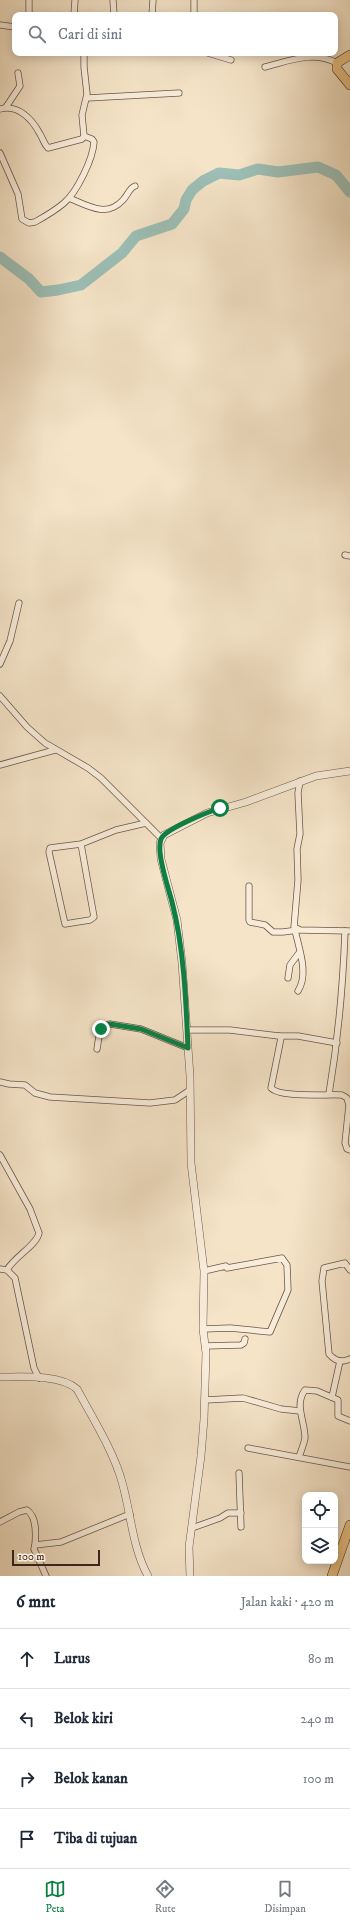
<!DOCTYPE html>
<html lang="id">
<head>
<meta charset="utf-8">
<style>
  body { margin:0; font-family:"IM FELL DW Pica",serif; background:#f6f6f7; color:#1f2937 }
  .controls { position:absolute; right:12px; bottom:12px; display:grid; overflow:hidden; border-radius:8px; box-shadow:0 2px 10px #0003 }
  .controls button { width:36px; height:36px; display:grid; place-items:center; padding:0; border:0; border-bottom:1px solid #e0e1e3; background:#fff; color:#1f2937; font:20px sans-serif }
  .scale { position:absolute; left:12px; bottom:10px; width:88px; box-sizing:border-box; padding-left:4px; border:2px solid #3e261e; border-top:0; font-size:11px; line-height:14px; white-space:nowrap; color:#3e261e; -webkit-text-stroke:3px #f8eddb; paint-order:stroke }
  .stop { position:absolute; width:12px; height:12px; margin:-9px; border:3px solid #0b8043; border-radius:50%; background:#fff }
  .stop.end { background:#0b8043; border-color:#fff; box-shadow:0 1px 4px #0008 }
  .list { margin:0; padding:0; list-style:none }
  h2 { display:flex; justify-content:space-between; align-items:center; height:52px; margin:0; padding:0 16px; font-size:17px }
  h2 small { font-size:13px; font-weight:400; color:#747a83 }
  .list li { display:grid; grid-template-columns:26px 1fr auto; gap:12px; align-items:center; box-sizing:border-box; height:60px; padding:0 16px; border-top:1px solid #e0e1e3 }
  .list b { display:block; font-size:15px; white-space:nowrap }
  .list em { font-size:13px; font-style:normal; color:#747a83 }
  .icon { flex:none; width:22px; height:22px; fill:none; stroke:currentColor; stroke-width:2; stroke-linecap:round; stroke-linejoin:round }
  .map { position:relative; flex:none; width:350px; height:1576px; overflow:hidden }
  .search { position:absolute; background:#fff; box-shadow:0 2px 10px #0003; left:12px; right:12px; top:12px; height:44px; display:flex; align-items:center; gap:10px; box-sizing:border-box; padding:0 14px; border-radius:8px; color:#747a83; font-size:15px }
  .sheet { height:292px; background:#fff }
  nav { display:flex; justify-content:space-around; align-items:center; box-sizing:border-box; height:56px; border-top:1px solid #e0e1e3; background:#fff; font-size:11px; color:#747a83 }
  nav a { display:grid; justify-items:center; gap:2px }
  nav .on { color:#0b8043 }
  .map>svg:first-child { display:block }
  .lines { fill:none; stroke-linecap:round; stroke-linejoin:round }
  .river { stroke:#9cbfb6; stroke-width:11 }
  .minor-casing { stroke:#6c5648; stroke-width:7 }
  .tertiary-casing { stroke:#6c5648; stroke-width:8 }
  .primary-casing { stroke:#3e261e; stroke-width:10 }
  .minor { stroke:#f8eddb; stroke-width:5.5 }
  .tertiary { stroke:#f8eddb; stroke-width:7 }
  .primary { stroke:#eac284; stroke-width:9 }
  .route { stroke:#0b8043; stroke-width:5 }
</style>
</head>
<body>
<div class="map">
<svg width="350" height="1576" viewBox="0 0 350 1576">
  <rect width="100%" height="100%" fill="#f5e4c8"/>
  <filter id="stains"><feTurbulence type="fractalNoise" baseFrequency=".005" numOctaves="4"/><feColorMatrix values="0 0 0 0 .2 0 0 0 0 .09 0 0 0 0 .02 0 0 0 .5 -.17"/></filter>
  <radialGradient id="worn" r=".72"><stop offset=".6" stop-color="#630" stop-opacity="0"/><stop offset="1" stop-color="#630" stop-opacity=".3"/></radialGradient>
  <g class="lines">
    <path class="river" d="M0 257 29 279 41 292 58 290 81 285 122 253 136 236 172 224 184 209 186 200 192 190 203 181 219 173 239 175 258 169 278 172 318 167 336 175 350 192"/>
    <defs>
      <g id="minor">
        <path d="M29 0V15"/>
        <path d="M113 0 114 15"/>
        <path d="M194 0V15"/>
        <path d="M74 15 75 0"/>
        <path d="M152 15 153 0"/>
        <path d="M0 25 15 27"/>
        <path d="M208 53 231 60"/>
        <path d="M265 67C289 61 313 50 337 63"/>
        <path d="M87 98 179 93"/>
        <path d="M6 107 20 86 18 73"/>
        <path d="M0 109C18 104 32 119 40 134 43 139 44 144 48 148L82 139 84 136 82 115 87 94 84 67V53"/>
        <path d="M0 153 18 194 22 219 29 223 35 222C44 217 56 210 64 203 77 192 93 159 94 142L92 139 84 136"/>
        <path d="M69 198C88 206 107 218 123 200 128 195 129 188 135 186"/>
        <path d="M345 555 350 556"/>
        <path d="M0 664 10 641 19 603"/>
        <path d="M0 696 27 727 45 743 88 768 101 778 161 838"/>
        <path d="M0 765 55 750"/>
        <path d="M300 781 298 793 300 834 297 849 298 880 294 927 300 930 350 931"/>
        <path d="M81 844 94 917 90 920 65 924 49 852 50 848 81 844 116 830 146 823"/>
        <path d="M249 886V920L250 922 265 925 273 932H283L298 930"/>
        <path d="M295 930C299 949 309 974 298 991"/>
        <path d="M288 978 290 965 299 953"/>
        <path d="M187 1030H230L279 1036 281 1038 271 1088C280 1098 327 1094 342 1095L347 1098 349 1105 345 1143 347 1149 350 1150"/>
        <path d="M279 1036H298L337 1043"/>
        <path d="M97 1049C99 1039 98 1026 110 1024L141 1029 188 1048"/>
        <path d="M0 1082 9 1084 25 1085 35 1093 50 1097 150 1103 175 1100 190 1090"/>
        <path d="M329 1094C338 1040 343 986 345 931"/>
        <path d="M0 1155 30 1209 39 1233C37 1245 14 1257 7 1270"/>
        <path d="M0 1269 7 1270 15 1278 34 1368 39 1378"/>
        <path d="M350 1270 345 1263 324 1268 322 1281 329 1354C335 1361 342 1363 350 1359"/>
        <path d="M203 1329 230 1328 270 1332 288 1290 287 1265 282 1258 227 1268 226 1266 204 1271"/>
        <path d="M205 1346 241 1345 244 1343 245 1339"/>
        <path d="M332 1397 340 1361"/>
        <path d="M205 1400 243 1398 281 1409 300 1411"/>
        <path d="M248 1448 350 1467"/>
        <path d="M299 1457C301 1451 304 1444 305 1438 305 1421 294 1405 305 1390L317 1391 338 1400V1416L350 1421"/>
        <path d="M239 1473 241 1527"/>
        <path d="M0 1522 19 1512 27 1510C37 1517 36 1534 35 1545"/>
        <path d="M192 1528 220 1518 228 1513H241"/>
        <path d="M46 1576 34 1549 35 1545 61 1542 130 1514"/>
      </g>
      <g id="tertiary">
        <path d="M0 1377C22 1377 60 1374 77 1389 92 1417 114 1452 122 1482 131 1513 132 1547 148 1576"/>
        <path d="M190 1576 189 1547 201 1456 204 1419 206 1353 203 1329 204 1271 191 1163 190 1076 182 963 177 920 161 859 160 843 164 835 207 813 246 802 316 776 350 771"/>
      </g>
      <g id="primary">
        <path d="M350 55 337 63V69L350 85"/>
        <path d="M332 1576 350 1525"/>
      </g>
    </defs>
    <use href="#minor" class="minor-casing"/>
    <use href="#tertiary" class="tertiary-casing"/>
    <use href="#primary" class="primary-casing"/>
    <use href="#minor" class="minor"/>
    <use href="#tertiary" class="tertiary"/>
    <use href="#primary" class="primary"/>
  </g>
  <g class="lines">
    <path class="route" d="M101 1029 105 1025 110 1024 141 1029 188 1048C186 1000 184 948 172 902 168 887 156 852 161 839 165 829 208 812 220 808"/>
  </g>
  <rect width="100%" height="100%" filter="url(#stains)"/>
  <rect width="100%" height="100%" fill="url(#worn)"/>
</svg>
<div class="controls">
<button><svg class="icon" aria-label="locate" viewBox="0 0 24 24"><circle cx="12" cy="12" r="6"/><path d="M12 2v4M12 18v4M2 12h4M18 12h4"/></svg></button>
<button><svg class="icon" aria-label="layers" viewBox="0 0 24 24"><path d="M12 4l9 5-9 5-9-5zM3 14l9 5 9-5"/></svg></button>
</div>
<div class="scale">100 m</div>
<div class="stop" style="left:220px;top:808px"></div>
<div class="stop end" style="left:101px;top:1029px"></div>
<div class="search"><svg class="icon" aria-label="search" viewBox="0 0 24 24"><circle cx="10" cy="10" r="6"/><path d="M15 15l6 6"/></svg>Cari di sini</div>
</div>
<section class="sheet">
<h2>6 mnt<small>Jalan kaki · 420 m</small></h2>
<ul class="list">
<li><svg class="icon" aria-label="ahead" viewBox="0 0 24 24"><path d="M12 20V5M6 11l6-6 6 6"/></svg><div><b>Lurus</b></div><em>80 m</em></li>
<li><svg class="icon" aria-label="left" viewBox="0 0 24 24"><path d="M17 20v-9H6M10 6l-5 5 5 5"/></svg><div><b>Belok kiri</b></div><em>240 m</em></li>
<li><svg class="icon" aria-label="right" viewBox="0 0 24 24"><path d="M7 20v-9h11M14 6l5 5-5 5"/></svg><div><b>Belok kanan</b></div><em>100 m</em></li>
<li><svg class="icon" aria-label="arrive" viewBox="0 0 24 24"><path d="M6 21V4h12l-3 4 3 4H6"/></svg><div><b>Tiba di tujuan</b></div></li>
</ul>
</section>
<nav>
<a class="on"><svg class="icon" aria-label="map" viewBox="0 0 24 24"><path d="M3 6l6-2 6 2 6-2v14l-6 2-6-2-6 2zM9 4v14M15 6v14"/></svg>Peta</a>
<a><svg class="icon" aria-label="directions" viewBox="0 0 24 24"><path d="M12 3l9 9-9 9-9-9zM9 14v-3h6M13 9l2 2-2 2"/></svg>Rute</a>
<a><svg class="icon" aria-label="saved" viewBox="0 0 24 24"><path d="M7 4h10v16l-5-4-5 4z"/></svg>Disimpan</a>
</nav>
</body>
</html>
